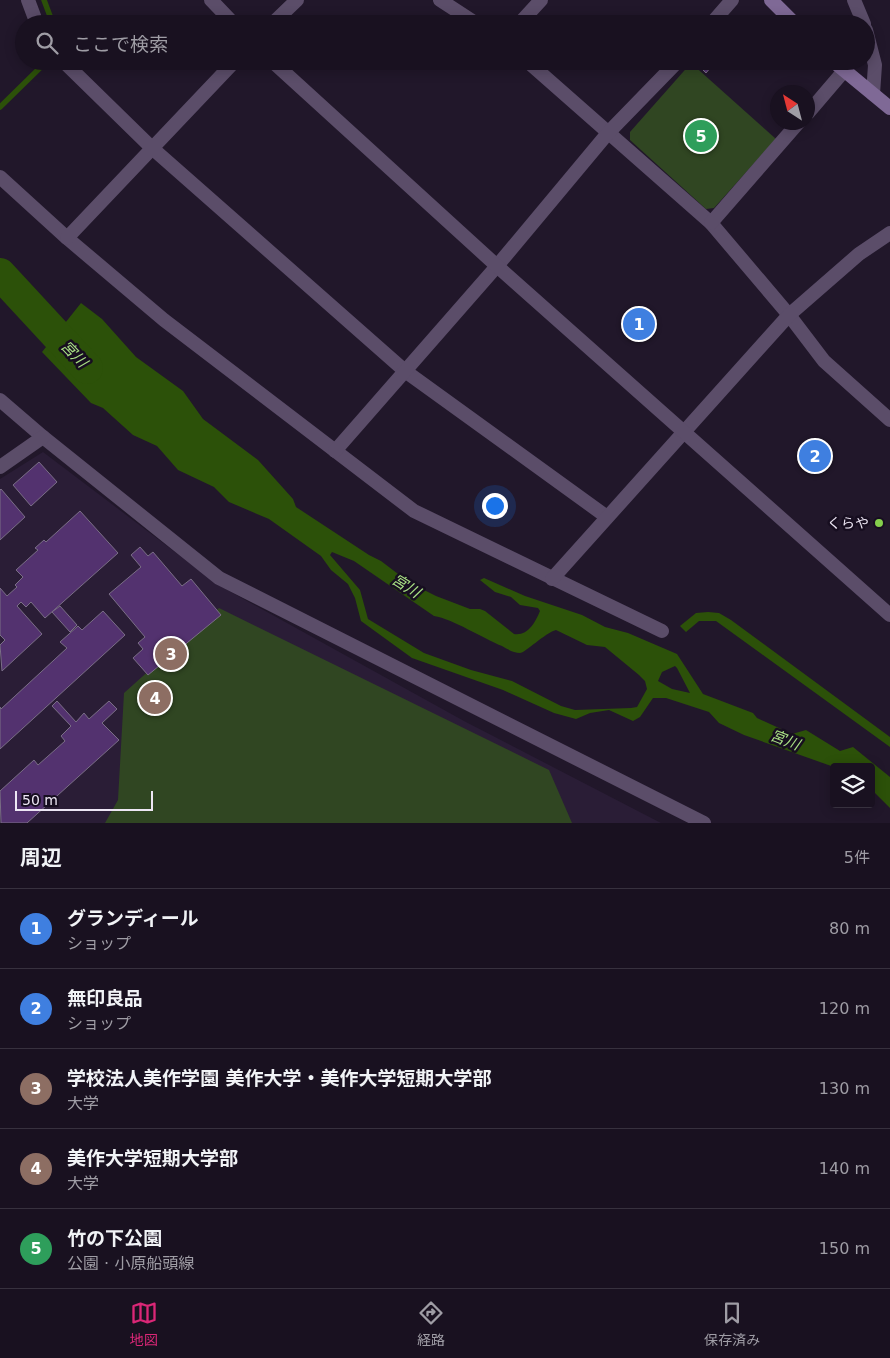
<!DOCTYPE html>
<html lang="ja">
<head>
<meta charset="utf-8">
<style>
  body { margin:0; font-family:"DejaVu Sans","Noto Sans JP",sans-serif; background:#221a29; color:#f1f3f6 }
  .controls { position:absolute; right:15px; bottom:15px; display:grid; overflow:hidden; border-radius:5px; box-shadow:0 2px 12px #0003 }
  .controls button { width:45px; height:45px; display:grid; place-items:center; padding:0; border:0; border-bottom:1px solid #37313e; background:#191120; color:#f1f3f6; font:25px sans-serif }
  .compass { position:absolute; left:770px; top:85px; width:45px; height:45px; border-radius:50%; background:#191120; box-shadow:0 2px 12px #0003; rotate:324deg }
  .scale { position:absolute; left:15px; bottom:12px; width:138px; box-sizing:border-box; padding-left:5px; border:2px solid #ede6f4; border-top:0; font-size:14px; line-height:18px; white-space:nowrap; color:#ede6f4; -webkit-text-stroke:4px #170e20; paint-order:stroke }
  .you { position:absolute; left:494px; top:505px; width:18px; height:18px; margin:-12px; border:4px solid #fff; border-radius:50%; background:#1a73e8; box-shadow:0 0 0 8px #1a73e833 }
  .badge { display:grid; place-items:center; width:32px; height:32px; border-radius:50%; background:#db2777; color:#fff; font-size:16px; font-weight:700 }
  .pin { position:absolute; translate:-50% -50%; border:2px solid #fff; box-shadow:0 1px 5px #0006 }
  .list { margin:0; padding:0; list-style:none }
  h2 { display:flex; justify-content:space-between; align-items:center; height:65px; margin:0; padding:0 20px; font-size:21px }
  h2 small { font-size:16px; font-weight:400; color:#9f9da5 }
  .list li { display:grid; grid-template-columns:32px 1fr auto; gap:15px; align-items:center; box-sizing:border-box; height:80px; padding:0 20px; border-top:1px solid #37313e }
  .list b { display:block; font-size:19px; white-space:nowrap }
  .list p { margin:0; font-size:16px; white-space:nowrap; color:#9f9da5 }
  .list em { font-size:16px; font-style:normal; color:#9f9da5 }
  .icon { flex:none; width:28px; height:28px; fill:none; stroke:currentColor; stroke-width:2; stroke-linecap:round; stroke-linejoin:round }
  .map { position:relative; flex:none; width:890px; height:823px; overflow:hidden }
  .search { position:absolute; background:#191120; box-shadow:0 2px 12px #0003; left:15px; right:15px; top:15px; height:55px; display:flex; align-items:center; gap:12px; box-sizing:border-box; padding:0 18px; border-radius:28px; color:#9f9da5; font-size:19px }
  .sheet { height:465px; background:#191120 }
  nav { display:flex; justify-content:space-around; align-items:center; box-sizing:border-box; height:70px; border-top:1px solid #37313e; background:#191120; font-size:14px; color:#9f9da5 }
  nav a { display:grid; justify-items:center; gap:2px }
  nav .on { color:#db2777 }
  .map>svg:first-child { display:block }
  .built { fill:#2a1d36 }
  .green { fill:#304622 }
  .water { fill:#2c5109; fill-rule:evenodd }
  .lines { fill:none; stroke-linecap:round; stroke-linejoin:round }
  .stream { stroke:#2c5109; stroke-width:5.5 }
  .river { stroke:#2c5109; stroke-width:32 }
  .building { fill:#53326f; stroke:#7a6e86 }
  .minor { stroke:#5b4d69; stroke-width:14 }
  .tertiary { stroke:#5b4d69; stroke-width:14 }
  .secondary { stroke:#7f6996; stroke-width:14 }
  .poi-dot { fill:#85cf4c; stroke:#170e20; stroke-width:2 }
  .labels { text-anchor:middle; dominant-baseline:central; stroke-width:5; stroke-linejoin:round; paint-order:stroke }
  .poi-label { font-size:14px; fill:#ede6f4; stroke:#170e20; text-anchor:end }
  .water-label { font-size:15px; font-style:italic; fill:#aae285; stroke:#170e20 }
</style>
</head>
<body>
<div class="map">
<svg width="890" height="823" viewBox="0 0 890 823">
  <rect width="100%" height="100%" fill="#21172a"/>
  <path class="built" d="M43 452 220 586 464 721 661 823H0V479Z"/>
  <g class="green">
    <path d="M691 63 776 139 714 208 706 209 630 140V132Z"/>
    <path d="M219 608 549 770 572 823H105L118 800 124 693Z"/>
  </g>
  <g class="water">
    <path d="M81 303 102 319 136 357 183 391 203 419 258 460 293 499 296 507 369 555 381 561 410 583 436 596 470 609H480L485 611 514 634C528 636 535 623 540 611L538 608 520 605 511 597 495 592 480 580 484 578 525 596 582 615 605 627 628 633 677 654 703 694 753 713 757 718 792 734 806 730 840 751 853 747 890 777V808L871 789V767H834L744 735 719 723 709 712 666 698H653L640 717 633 721 609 710 590 713 576 719 554 713 503 690 412 658 361 621 355 598 348 584 331 570 321 556 269 519 229 502 214 487 178 470 157 446 133 435 103 408 91 403 42 352ZM332 552 354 561 434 616C453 619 482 638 502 646 507 649 514 653 520 653 525 653 545 633 556 630L587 645 605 647 639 675 645 681 647 689 637 707 631 708 575 710 561 706 512 681 471 670 424 653 368 619 360 590 330 555ZM675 666 677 668 690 693 672 689 658 681 662 672Z"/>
    <path d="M708 612 719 613 731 620 890 737V747L716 621H699L686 632 680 626 696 613Z"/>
  </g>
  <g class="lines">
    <g class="stream">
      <path d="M44 0 53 24"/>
      <path d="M0 107 47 61"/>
    </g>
    <path class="river" d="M0 274 87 368"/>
  </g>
  <g class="building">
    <path d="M694 61H716L706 73Z"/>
    <path d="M39 462 57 482 31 506 13 485Z"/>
    <path d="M1 489 25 517 0 540V490Z"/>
    <path d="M80 511 118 553 45 618 31 602 26 607 21 602 17 606 42 634 2 671 0 645 5 640 0 635V588L7 596 17 587 15 585 23 577 16 570 38 550 35 548 44 540 46 542Z"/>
    <path d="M140 547 148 556 153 552 182 586 191 579 221 615 148 675 133 658 143 649 138 643 145 637 109 594 141 567 131 555Z"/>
    <path d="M60 606 77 625 70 632 52 612Z"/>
    <path d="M103 611 125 635 0 749V707L1 709 67 648 60 642 78 626 82 630Z"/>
    <path d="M57 701 76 722 84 713 89 719 109 701 117 709 102 723 119 740 27 823H1L0 791 34 760 38 765 65 741 61 736 71 726 52 706Z"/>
  </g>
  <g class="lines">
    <g class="minor">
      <path d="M28 0 37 24"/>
      <path d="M440 0 477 24"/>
      <path d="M854 0 864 24"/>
      <path d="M272 24 297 0"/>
      <path d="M519 24 541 0"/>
      <path d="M711 24 732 0"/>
      <path d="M866 30 875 65 873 94"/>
      <path d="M63 61 152 148 405 371 607 517"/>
      <path d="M527 61 711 223 789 315 824 361 890 420"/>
      <path d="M808 113 843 72"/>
      <path d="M0 177 67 238 164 320 414 511 662 631"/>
      <path d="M711 223 799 122"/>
      <path d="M67 238 235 61"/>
      <path d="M0 400 43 437 219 578 704 823"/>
      <path d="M335 451 497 266 608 133 678 61"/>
      <path d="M0 467 43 437"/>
      <path d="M552 579 789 315 859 254 890 233"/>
    </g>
    <g class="tertiary">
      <path d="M211 0 234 24"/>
      <path d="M272 61 497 266 890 615"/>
    </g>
    <g class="secondary">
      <path d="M771 0 795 24"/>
      <path d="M833 61 890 108"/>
    </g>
  </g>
  <circle class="poi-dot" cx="879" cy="523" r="5"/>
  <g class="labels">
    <g class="poi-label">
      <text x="869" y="523">くらや</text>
    </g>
    <g class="water-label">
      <text transform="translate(74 354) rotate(46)">宮川</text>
      <text transform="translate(406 586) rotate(32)">宮川</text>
      <text transform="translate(785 740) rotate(21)">宮川</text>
    </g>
  </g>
</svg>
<div class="controls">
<button><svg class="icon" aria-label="layers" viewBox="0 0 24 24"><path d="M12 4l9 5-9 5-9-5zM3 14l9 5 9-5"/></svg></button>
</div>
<svg class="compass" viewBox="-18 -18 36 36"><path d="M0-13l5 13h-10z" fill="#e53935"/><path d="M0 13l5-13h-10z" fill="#9f9da5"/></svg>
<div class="scale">50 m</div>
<div class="you"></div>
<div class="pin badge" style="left:639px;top:324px;background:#3f7fe0">1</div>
<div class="pin badge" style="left:815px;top:456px;background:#3f7fe0">2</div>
<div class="pin badge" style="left:171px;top:654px;background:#8d6e63">3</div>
<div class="pin badge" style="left:155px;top:698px;background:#8d6e63">4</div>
<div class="pin badge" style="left:701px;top:136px;background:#2e9e5b">5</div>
<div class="search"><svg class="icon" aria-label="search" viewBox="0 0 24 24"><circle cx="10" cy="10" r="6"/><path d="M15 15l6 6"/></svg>ここで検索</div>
</div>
<section class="sheet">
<h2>周辺<small>5件</small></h2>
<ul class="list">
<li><span class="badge" style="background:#3f7fe0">1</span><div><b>グランディール</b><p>ショップ</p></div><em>80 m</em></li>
<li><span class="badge" style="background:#3f7fe0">2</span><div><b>無印良品</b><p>ショップ</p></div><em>120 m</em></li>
<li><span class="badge" style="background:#8d6e63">3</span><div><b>学校法人美作学園 美作大学・美作大学短期大学部</b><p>大学</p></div><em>130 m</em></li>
<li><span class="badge" style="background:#8d6e63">4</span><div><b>美作大学短期大学部</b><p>大学</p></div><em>140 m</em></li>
<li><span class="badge" style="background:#2e9e5b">5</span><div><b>竹の下公園</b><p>公園 · 小原船頭線</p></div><em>150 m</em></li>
</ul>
</section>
<nav>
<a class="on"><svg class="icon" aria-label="map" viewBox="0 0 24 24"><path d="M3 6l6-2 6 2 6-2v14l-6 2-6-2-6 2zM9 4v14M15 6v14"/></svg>地図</a>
<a><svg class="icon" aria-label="directions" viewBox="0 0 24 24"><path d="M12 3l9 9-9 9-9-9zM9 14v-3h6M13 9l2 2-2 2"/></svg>経路</a>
<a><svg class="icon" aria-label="saved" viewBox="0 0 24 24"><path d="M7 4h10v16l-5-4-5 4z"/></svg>保存済み</a>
</nav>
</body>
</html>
